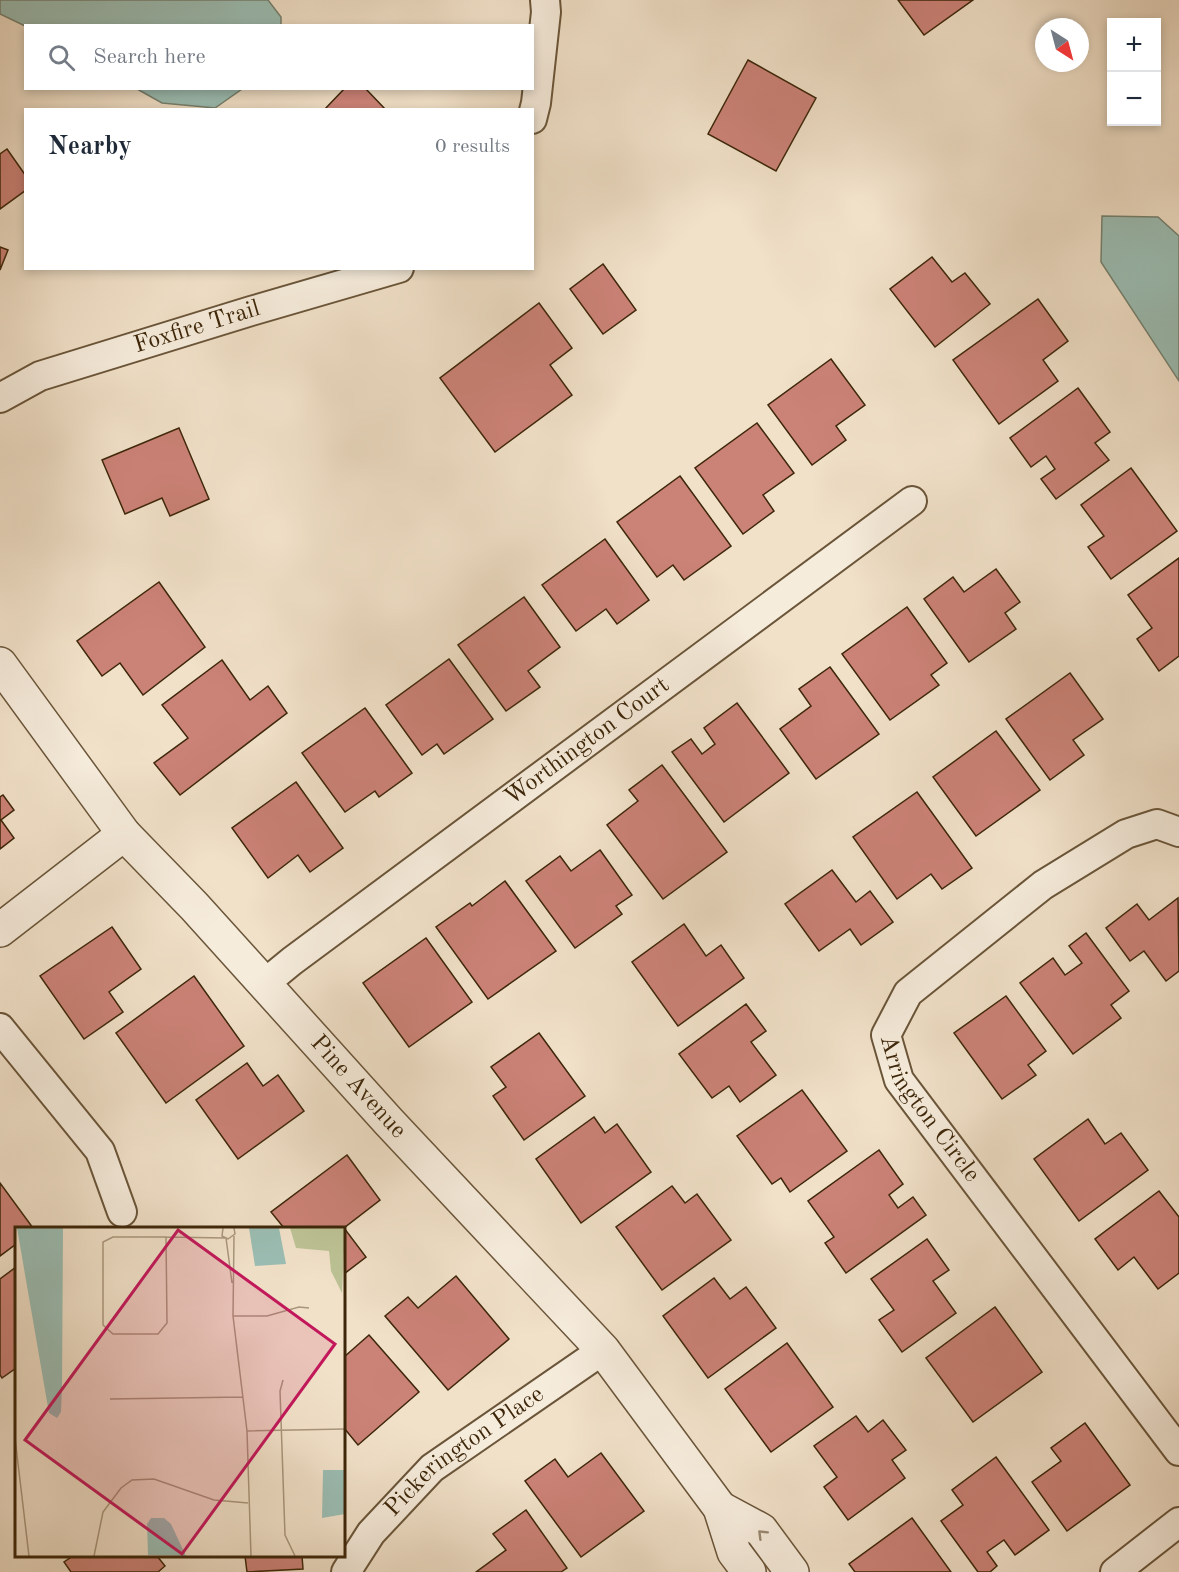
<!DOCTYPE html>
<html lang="en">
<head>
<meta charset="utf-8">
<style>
  body { margin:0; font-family:"Old Standard TT",serif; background:#f6f6f7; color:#1f2937 }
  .controls { position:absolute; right:18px; top:18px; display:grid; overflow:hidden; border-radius:0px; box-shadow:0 3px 9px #0003 }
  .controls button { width:54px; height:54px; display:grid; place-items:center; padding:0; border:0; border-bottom:2px solid #e0e1e3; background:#fff; color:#1f2937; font:30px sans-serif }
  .compass { position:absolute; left:1035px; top:18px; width:54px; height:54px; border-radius:50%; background:#fff; box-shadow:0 3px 9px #0003; rotate:144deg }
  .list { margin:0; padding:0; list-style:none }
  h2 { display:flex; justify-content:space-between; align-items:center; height:78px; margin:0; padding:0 24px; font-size:26px }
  h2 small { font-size:20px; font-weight:400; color:#747a83 }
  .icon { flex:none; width:33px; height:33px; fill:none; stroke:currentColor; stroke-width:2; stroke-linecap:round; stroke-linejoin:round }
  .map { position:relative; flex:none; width:1179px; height:1572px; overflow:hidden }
  .search { position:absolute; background:#fff; box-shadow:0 3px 9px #0003; left:24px; top:24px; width:510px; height:66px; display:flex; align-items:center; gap:15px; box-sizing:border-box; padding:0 21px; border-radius:0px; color:#747a83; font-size:22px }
  .panel { position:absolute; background:#fff; box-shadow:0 3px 9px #0003; left:24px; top:108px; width:510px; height:162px; border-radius:0px }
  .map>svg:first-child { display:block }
  .water { fill:#9bbeb4; stroke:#758170; stroke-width:1.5 }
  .building { fill:#cb8277; stroke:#3d2609; stroke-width:1.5 }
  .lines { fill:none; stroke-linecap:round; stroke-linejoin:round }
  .minor-casing { stroke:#6a5539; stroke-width:32 }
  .tertiary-casing { stroke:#6a5539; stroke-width:36 }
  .minor { stroke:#f6ecdc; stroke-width:28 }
  .tertiary { stroke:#f6ecdc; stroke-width:33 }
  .oneway { stroke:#9a8972 }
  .labels { text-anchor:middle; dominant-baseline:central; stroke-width:4.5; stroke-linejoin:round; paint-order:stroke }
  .street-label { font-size:24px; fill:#3d2609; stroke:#f6ecdc }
  .inset-road { fill:none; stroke:#a9967c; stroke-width:1.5 }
  .view { fill:#c2185b; fill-opacity:0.15; stroke:#c2185b; stroke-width:3 }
  .inset-edge { fill:none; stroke:#3d2609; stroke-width:3 }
</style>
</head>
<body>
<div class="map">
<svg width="1179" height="1572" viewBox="0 0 1179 1572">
  <rect width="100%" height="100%" fill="#f1e1c9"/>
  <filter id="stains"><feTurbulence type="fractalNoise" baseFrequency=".00333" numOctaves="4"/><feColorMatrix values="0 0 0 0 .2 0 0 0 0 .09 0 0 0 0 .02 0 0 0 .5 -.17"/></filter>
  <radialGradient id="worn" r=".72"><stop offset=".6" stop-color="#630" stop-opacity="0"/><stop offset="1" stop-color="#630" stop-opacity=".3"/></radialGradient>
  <g class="water">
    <path d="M0 0H268L281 17V25L25 26 0 14Z"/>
    <path d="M137 89H242L215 108 162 103Z"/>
    <path d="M1102 216 1158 217 1179 236V381L1101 262Z"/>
  </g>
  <g class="building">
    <path d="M898 0H973L924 35Z"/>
    <path d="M748 60 816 98 776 171 708 134Z"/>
    <path d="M345 88H365L386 110H324Z"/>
    <path d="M7 149 26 176V190L0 209V154Z"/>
    <path d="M0 247 8 250 0 270Z"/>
    <path d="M932 257 952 282 965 273 990 304 935 347 890 289Z"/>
    <path d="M603 264 636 310 603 334 570 289Z"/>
    <path d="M1038 299 1068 341 1043 360 1058 381 999 424 953 360Z"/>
    <path d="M539 303 572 348 550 365 572 395 495 452 440 378Z"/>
    <path d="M831 359 865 405 836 426 846 440 812 465 768 405Z"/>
    <path d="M1078 388 1110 432 1095 443 1109 460 1056 499 1041 479 1055 469 1046 456 1031 467 1010 438Z"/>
    <path d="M757 423 794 473 763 495 774 511 743 534 695 468Z"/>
    <path d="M179 428 209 499 170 516 162 498 125 514 102 460Z"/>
    <path d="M1131 468 1177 531 1111 579 1088 547 1104 536 1081 505Z"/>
    <path d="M680 476 731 546 684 580 673 565 657 577 617 522Z"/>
    <path d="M605 539 649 600 617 624 606 609 576 631 542 585Z"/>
    <path d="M1179 558V656L1159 671 1137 639 1152 628 1128 595Z"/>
    <path d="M996 569 1020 602 1005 613 1016 629 969 662 924 599 953 577 964 592Z"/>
    <path d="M159 582 205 647 143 695 120 663 102 676 77 641Z"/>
    <path d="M524 597 560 647 528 671 540 687 506 711 458 645Z"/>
    <path d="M907 607 947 663 931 675 939 685 890 720 842 654Z"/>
    <path d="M449 659 493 719 444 754 437 744 422 755 386 705Z"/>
    <path d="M222 660 250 700 268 686 287 713 180 795 154 763 188 738 162 705Z"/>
    <path d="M830 667 879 734 816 779 780 729 811 706 799 689Z"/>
    <path d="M1070 673 1103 719 1073 740 1084 755 1050 780 1006 719Z"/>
    <path d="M737 703 789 773 724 822 672 752 691 739 702 754 715 744 704 728Z"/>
    <path d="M365 708 412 773 379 797 375 791 345 812 302 753Z"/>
    <path d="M996 731 1040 790 976 836 933 777Z"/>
    <path d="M662 765 727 852 663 899 607 825 638 801 629 790Z"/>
    <path d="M296 782 343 848 310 872 298 855 268 878 232 828Z"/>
    <path d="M917 792 972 868 942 889 931 874 897 899 853 837Z"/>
    <path d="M3 795 14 810 1 820 14 838 0 849V797Z"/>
    <path d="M600 850 632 895 616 906 622 914 575 948 526 881 560 856 571 871Z"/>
    <path d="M832 870 856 902 870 891 893 922 861 945 850 929 819 951 785 904Z"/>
    <path d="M505 881 556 951 488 999 436 927 470 903 472 906Z"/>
    <path d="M1178 898 1179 971 1166 981 1144 951 1130 961 1106 928 1137 904 1149 920Z"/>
    <path d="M684 924 706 956 721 945 744 978 678 1026 632 962Z"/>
    <path d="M112 927 141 969 109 992 123 1012 84 1039 40 976Z"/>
    <path d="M1086 933 1129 991 1111 1005 1121 1018 1073 1054 1020 983 1053 958 1065 975 1082 963 1069 946Z"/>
    <path d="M426 938 472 1002 409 1047 363 983Z"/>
    <path d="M194 976 244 1046 166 1103 116 1033Z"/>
    <path d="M1006 996 1046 1051 1028 1065 1036 1075 1002 1099 954 1033Z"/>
    <path d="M746 1004 766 1031 751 1042 776 1075 740 1102 729 1086 712 1098 679 1054Z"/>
    <path d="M539 1033 585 1096 524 1140 493 1096 506 1087 491 1067Z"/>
    <path d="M247 1063 263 1086 278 1075 304 1111 238 1159 196 1100Z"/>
    <path d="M802 1090 847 1151 790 1192 781 1178 772 1184 737 1136Z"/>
    <path d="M594 1117 605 1133 617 1124 651 1172 581 1223 536 1159Z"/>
    <path d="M1088 1119 1105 1144 1121 1133 1148 1170 1079 1221 1034 1159Z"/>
    <path d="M879 1150 903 1184 889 1195 898 1208 913 1197 926 1215 846 1273 825 1243 834 1237 808 1201Z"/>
    <path d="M347 1155 380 1200 344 1228 366 1257 344 1274V1228H284L271 1212Z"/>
    <path d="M0 1183 33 1228H16V1244L0 1256Z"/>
    <path d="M672 1186 685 1203 697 1194 731 1240 662 1290 616 1227Z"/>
    <path d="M1159 1191 1179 1217V1273L1158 1289 1134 1257 1118 1270 1095 1239Z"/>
    <path d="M927 1239 949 1270 933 1281 956 1313 902 1352 879 1320 894 1310 871 1279Z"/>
    <path d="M16 1267V1368L2 1378 0 1375V1279Z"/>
    <path d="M456 1276 509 1339 448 1390 385 1316 408 1297 418 1308Z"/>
    <path d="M714 1278 730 1299 746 1287 776 1328 708 1378 663 1316Z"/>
    <path d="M995 1307 1042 1372 973 1422 926 1358Z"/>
    <path d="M369 1335 419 1392 358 1445 344 1428V1357Z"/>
    <path d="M787 1343 833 1407 771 1452 725 1389Z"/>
    <path d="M856 1416 868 1432 883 1420 906 1450 892 1460 905 1478 848 1520 824 1487 837 1477 814 1446Z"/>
    <path d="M1085 1423 1130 1485 1067 1531 1032 1482 1061 1461 1051 1448Z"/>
    <path d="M601 1453 644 1511 581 1557 525 1481 555 1459 568 1477Z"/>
    <path d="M996 1457 1049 1530 1015 1555 1004 1540 987 1552 997 1566 990 1572H978L941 1521 963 1505 952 1490Z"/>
    <path d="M526 1510 567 1568 561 1572H476L506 1550 493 1534Z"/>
    <path d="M912 1518 951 1572H855L849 1564Z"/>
    <path d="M73 1556H157L165 1566 158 1572H71L64 1562Z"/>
    <path d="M245 1556H302L303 1569 247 1572Z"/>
  </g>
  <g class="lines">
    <defs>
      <g id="minor">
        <path d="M532 119 536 103 546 12 545 0"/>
        <path id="s1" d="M0 398 40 376 251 311 399 268"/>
        <path id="s2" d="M1179 832 1157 824 1126 834 1043 885 908 993 886 1035 899 1080 1179 1451"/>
        <path id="s3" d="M264 984 292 961 912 501"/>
        <path d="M0 1028 100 1151 122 1212"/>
        <path id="s4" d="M346 1572 371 1533 432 1468 603 1350"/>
        <path d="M1115 1572 1179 1522"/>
      </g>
      <g id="tertiary">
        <path id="s5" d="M0 664 124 834 194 906 389 1122 603 1350 720 1508 734 1552 749 1572"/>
        <path d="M0 930 124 834"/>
        <path d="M720 1508 761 1530 792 1572"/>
      </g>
    </defs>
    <use href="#minor" class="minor-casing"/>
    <use href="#tertiary" class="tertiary-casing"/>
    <use href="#minor" class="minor"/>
    <use href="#tertiary" class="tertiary"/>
  </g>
  <defs><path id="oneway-chevron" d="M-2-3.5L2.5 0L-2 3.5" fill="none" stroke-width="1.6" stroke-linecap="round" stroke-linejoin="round" transform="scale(1.5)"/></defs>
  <use class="oneway" href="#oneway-chevron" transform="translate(762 1534) rotate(-135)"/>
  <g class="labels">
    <g class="street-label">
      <text stroke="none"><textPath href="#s1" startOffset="210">Foxfire Trail</textPath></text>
      <text stroke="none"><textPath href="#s3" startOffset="404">Worthington Court</textPath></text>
      <text stroke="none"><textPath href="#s5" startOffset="555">Pine Avenue</textPath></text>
      <text stroke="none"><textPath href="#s2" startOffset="460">Arrington Circle</textPath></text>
      <text stroke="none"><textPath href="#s4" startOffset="171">Pickerington Place</textPath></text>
    </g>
  </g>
  <g transform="translate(15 1227)">
    <rect width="330" height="330" fill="#f1e1c9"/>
    <path d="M275 1H330L327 66 316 44 314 24 281 21Z" fill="#bcc295"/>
    <path d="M2 1H48L47 160 46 185 42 191 34 186ZM234 1H264L271 37 240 39ZM308 243H330V287L307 291ZM136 291H149L156 297 171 329 133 328 132 297Z" fill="#9bbeb4"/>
    <path class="inset-road" d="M208 1 207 9 213 12 220 7 219 1M219 9 218 89 232 204 236 329M98 10H151L152 96 143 107H98L88 98V15ZM151 10 210 11M211 11 217 56M218 89H252L284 80 294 81M268 153 265 164 270 308 280 329M95 172 228 170M232 204 330 202M0 211 14 329M79 329 88 285 106 261 117 253 139 252 199 273 233 276"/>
    <path class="view" d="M163 3 320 117 167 327 10 213Z"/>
    <rect width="330" height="330" class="inset-edge"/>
  </g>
  <rect width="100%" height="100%" filter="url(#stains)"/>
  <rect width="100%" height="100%" fill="url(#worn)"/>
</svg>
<div class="controls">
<button>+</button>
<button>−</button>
</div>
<svg class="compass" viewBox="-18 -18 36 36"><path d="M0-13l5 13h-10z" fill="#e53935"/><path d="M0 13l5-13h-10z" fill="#747a83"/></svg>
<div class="search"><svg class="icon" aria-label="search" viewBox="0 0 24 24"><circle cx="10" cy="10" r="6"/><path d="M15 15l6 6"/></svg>Search here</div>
<section class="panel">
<h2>Nearby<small>0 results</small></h2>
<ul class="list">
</ul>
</section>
</div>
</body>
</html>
